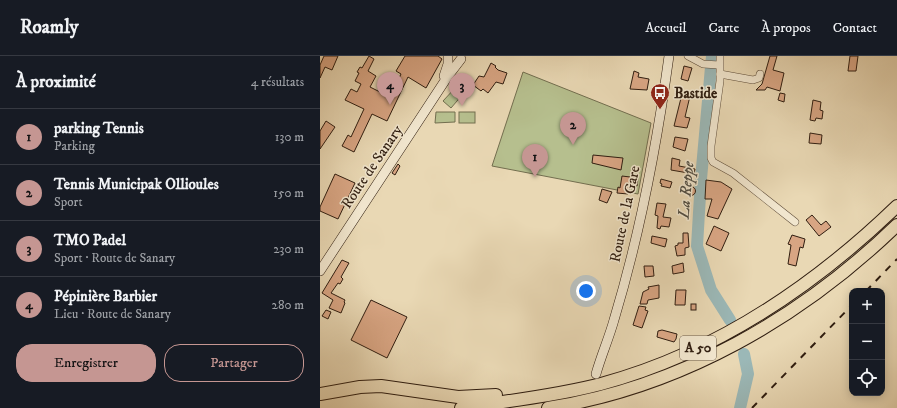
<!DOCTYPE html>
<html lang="fr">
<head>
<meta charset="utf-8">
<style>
  body { margin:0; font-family:"IM FELL DW Pica",serif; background:#20242c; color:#f1f3f6 }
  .controls { position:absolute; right:12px; bottom:12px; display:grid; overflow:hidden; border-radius:8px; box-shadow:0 2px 10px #0003 }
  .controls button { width:36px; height:36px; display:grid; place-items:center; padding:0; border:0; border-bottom:1px solid #363941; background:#171b24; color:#f1f3f6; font:20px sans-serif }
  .you { position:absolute; left:266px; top:235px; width:14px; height:14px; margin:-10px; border:3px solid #fff; border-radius:50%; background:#1a73e8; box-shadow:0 0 0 6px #1a73e833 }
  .badge { display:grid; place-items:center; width:26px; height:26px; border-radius:50%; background:#c59692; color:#111; font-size:13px; font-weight:700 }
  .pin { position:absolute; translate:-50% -33px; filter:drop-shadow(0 1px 2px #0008) }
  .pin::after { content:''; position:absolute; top:21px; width:14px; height:12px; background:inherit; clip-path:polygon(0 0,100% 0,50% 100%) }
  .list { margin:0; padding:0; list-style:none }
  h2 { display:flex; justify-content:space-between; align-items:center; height:52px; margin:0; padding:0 16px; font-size:17px }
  h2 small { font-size:13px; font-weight:400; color:#9ea1a6 }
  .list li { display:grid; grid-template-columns:26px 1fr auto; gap:12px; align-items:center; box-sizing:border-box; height:56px; padding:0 16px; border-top:1px solid #363941 }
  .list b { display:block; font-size:15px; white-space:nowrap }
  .list p { margin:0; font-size:13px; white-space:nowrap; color:#9ea1a6 }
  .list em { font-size:13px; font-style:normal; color:#9ea1a6 }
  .actions { display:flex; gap:8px; padding:12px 16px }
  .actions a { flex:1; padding:9px 0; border:1px solid #c59692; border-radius:16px; text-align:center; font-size:14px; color:#c59692 }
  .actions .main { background:#c59692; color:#111 }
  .icon { flex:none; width:22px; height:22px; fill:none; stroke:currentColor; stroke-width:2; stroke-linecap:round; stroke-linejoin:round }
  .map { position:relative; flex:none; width:577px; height:352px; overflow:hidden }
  header { display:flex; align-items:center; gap:24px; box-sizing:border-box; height:56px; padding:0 20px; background:#171b24; border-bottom:1px solid #363941 }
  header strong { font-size:19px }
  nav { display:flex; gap:22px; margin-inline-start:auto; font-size:14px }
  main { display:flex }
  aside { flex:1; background:#171b24 }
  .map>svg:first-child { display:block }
  .green { fill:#b6bf8e; stroke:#726e4f }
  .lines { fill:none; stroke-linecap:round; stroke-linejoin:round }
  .river { stroke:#9bb8b7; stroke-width:12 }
  .building { fill:#d8a583; stroke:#2f1d10 }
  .street-casing { stroke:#5e4c39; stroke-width:8 }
  .secondary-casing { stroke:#2f1d10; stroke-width:10 }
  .highway-casing { stroke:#2f1d10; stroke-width:14 }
  .street { stroke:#f1e6ce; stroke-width:7 }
  .secondary { stroke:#f1e6ce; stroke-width:9 }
  .highway { stroke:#e9d8b4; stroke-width:12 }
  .rail { stroke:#2f1d10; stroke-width:2; stroke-dasharray:7 7; stroke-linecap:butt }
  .labels { text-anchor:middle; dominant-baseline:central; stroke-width:3; stroke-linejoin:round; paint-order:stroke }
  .shield { fill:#f1e6ce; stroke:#695949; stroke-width:1 }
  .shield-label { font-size:14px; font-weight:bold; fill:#2f1d10 }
  .poi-label { font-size:15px; font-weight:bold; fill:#2f1d10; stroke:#f1e6ce; text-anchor:start }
  .street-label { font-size:15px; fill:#2f1d10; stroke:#f1e6ce }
  .water-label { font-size:16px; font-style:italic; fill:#4f4c42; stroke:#f1e6ce }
</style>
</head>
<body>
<header>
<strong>Roamly</strong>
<nav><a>Accueil</a><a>Carte</a><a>À propos</a><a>Contact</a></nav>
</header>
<main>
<aside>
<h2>À proximité<small>4 résultats</small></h2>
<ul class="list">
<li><span class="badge">1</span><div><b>parking Tennis</b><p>Parking</p></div><em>130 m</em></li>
<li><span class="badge">2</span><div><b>Tennis Municipak Ollioules</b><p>Sport</p></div><em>150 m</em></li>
<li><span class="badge">3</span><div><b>TMO Padel</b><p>Sport · Route de Sanary</p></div><em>230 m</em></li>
<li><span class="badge">4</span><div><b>Pépinière Barbier</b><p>Lieu · Route de Sanary</p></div><em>280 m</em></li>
</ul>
<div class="actions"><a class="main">Enregistrer</a><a>Partager</a></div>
</aside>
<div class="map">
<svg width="577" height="352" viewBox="0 0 577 352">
  <rect width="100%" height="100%" fill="#e9d8b4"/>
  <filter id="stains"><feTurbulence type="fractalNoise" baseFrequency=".005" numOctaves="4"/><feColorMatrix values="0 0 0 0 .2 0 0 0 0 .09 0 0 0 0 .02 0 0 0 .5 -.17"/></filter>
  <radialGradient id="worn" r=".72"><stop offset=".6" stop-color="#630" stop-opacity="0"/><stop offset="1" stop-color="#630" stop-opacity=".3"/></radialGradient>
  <g class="green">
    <path d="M203 16 331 67 318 138 172 110Z"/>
    <path d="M136 31 143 38 131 52 123 45Z"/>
    <path d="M116 56H135V66L115 67Z"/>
    <rect x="139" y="56" width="16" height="11"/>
  </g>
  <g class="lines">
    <g class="river">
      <path d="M392 0 381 123 377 190 391 234 410 264"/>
      <path d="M420 352 428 318 424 298"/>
    </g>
  </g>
  <g class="building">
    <path d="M4 0H18L12 14 5 11 0 22V9Z"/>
    <path d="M49 0 54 3 48 15 56 20 50 31 70 41 81 18 76 15 85 0H118L122 3 106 32 88 21 67 65 52 58 34 96 22 90 28 79 31 81 44 53 25 44 31 33 37 36 41 28 35 25 39 17 37 16 40 11 42 12Z"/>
    <path d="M450 0H457L453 14 464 17 460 35 447 31 445 34H436L442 28Z"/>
    <path d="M530 0H538L536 15H528Z"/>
    <path d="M171 7 176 10 175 11 178 14 187 17 183 28 176 26 168 37 163 33 161 35 153 29 159 20 164 21Z"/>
    <path d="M364 10 372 12 368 25 361 23Z"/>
    <path d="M314 15 319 17 318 21 329 23 327 34 310 33Z"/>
    <path d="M460 37 465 38 464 46 458 44Z"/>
    <path d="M362 38 370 40 365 61 370 62 367 72 354 70Z"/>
    <path d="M493 44 501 46 500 54 503 55 502 63 496 62 495 65 490 64Z"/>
    <path d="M6 65 15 71 0 93V75Z"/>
    <path d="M490 77 502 79 501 88 489 87Z"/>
    <path d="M355 81 368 83 365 95 353 91Z"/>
    <path d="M273 99 303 102 301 114 272 107Z"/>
    <path d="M352 102 360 104 359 110 375 113 374 118 351 114Z"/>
    <path d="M78 108 80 110 75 119 72 117Z"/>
    <path d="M15 118 35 127 18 163 0 155V151Z"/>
    <path d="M302 120 318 122 317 130 311 129 308 138 297 137 298 131 300 132Z"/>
    <path d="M341 123 352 126 350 132 341 130 342 128 340 127Z"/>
    <path d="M386 124 401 126 412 133 398 163 387 160 392 143H385Z"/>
    <circle cx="371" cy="135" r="4.5"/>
    <path d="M282 133 292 136 287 147 279 144Z"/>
    <path d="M337 147 346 148 343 161 351 162 349 171 341 170 340 173 337 172 338 160 335 159Z"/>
    <path d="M492 159 501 169 506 165 511 171 499 180 486 164Z"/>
    <path d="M394 170 409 177 401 195 386 188Z"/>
    <path d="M363 177H368L369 191 365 192V199L357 200 355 190 358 189V187H363Z"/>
    <path d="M472 179 485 183 483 192 480 191 476 210 468 208 471 189 468 188Z"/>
    <path d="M332 180 347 183 345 191 331 187Z"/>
    <path d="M22 204 29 207 21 221 23 223 20 228 18 227 11 237 25 244 24 246 25 247 21 257 9 252 13 244 2 237Z"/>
    <path d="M363 207 364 216 353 218 352 210Z"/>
    <path d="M324 210H333L334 220 325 221Z"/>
    <path d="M339 229V242L328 244 327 248H320L323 236 329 233 328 231Z"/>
    <path d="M356 234H366L365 249H355Z"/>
    <path d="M51 244 87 261 67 302 31 284Z"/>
    <rect x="371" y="248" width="5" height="6"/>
    <path d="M319 250 326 251 325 254 328 255 322 272 313 269Z"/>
    <path d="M6 254 11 256 8 263 2 260Z"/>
    <path d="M342 274 357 278 356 283 354 286 337 281 338 275Z"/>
  </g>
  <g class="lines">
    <defs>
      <g id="street">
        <path d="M368 0 383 8 399 9"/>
        <path d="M400 0V25L391 90V102L393 106 413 117 475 166"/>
        <path d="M400 18 433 24 439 22 440 18"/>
      </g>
      <g id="secondary">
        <path d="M124 20 128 8V0"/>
        <path d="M0 215 128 20 141 3"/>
        <path d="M276 318C281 300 289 282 294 264 320 178 337 88 349 0"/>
      </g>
      <g id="highway">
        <path d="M0 338 40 331 61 330 138 341 176 339"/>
        <path d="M141 352C187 345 235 340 281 328 396 297 493 231 577 150"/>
        <path d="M228 352C361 331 481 262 577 169"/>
      </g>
    </defs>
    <use href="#street" class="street-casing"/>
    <use href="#secondary" class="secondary-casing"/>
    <use href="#highway" class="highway-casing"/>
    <use href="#street" class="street"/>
    <use href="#secondary" class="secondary"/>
    <use href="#highway" class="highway"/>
    <g class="rail">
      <path d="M546 235 577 203"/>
      <path d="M432 352 532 249"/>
    </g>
  </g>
  <defs>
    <symbol id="bus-pin" viewBox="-11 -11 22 30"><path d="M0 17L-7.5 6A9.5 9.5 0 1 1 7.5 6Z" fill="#8f2418" stroke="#f1e6ce"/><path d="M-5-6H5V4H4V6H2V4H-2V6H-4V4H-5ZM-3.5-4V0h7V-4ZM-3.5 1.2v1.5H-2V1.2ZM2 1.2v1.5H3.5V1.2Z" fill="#fff"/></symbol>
  </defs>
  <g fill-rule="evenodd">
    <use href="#bus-pin" x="329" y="26" width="22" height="30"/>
  </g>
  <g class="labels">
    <rect class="shield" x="360" y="280" width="36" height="24" rx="3"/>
    <g class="shield-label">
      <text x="378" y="292">A 50</text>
    </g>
    <g class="poi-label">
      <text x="354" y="37">Bastide</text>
    </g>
    <g class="street-label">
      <text transform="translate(52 111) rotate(-56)">Route de Sanary</text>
      <text transform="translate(305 158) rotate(-78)">Route de la Gare</text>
    </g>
    <g class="water-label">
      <text transform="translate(366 134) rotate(-85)">La Reppe</text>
    </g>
  </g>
  <rect width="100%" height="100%" filter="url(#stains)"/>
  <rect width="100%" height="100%" fill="url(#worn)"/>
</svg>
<div class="controls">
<button>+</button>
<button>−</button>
<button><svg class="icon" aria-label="locate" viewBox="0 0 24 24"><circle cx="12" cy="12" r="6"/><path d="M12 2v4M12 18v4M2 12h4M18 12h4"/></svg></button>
</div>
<div class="you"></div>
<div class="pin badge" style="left:215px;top:121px">1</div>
<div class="pin badge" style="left:253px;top:89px">2</div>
<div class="pin badge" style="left:142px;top:50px">3</div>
<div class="pin badge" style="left:70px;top:49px">4</div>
</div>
</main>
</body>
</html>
